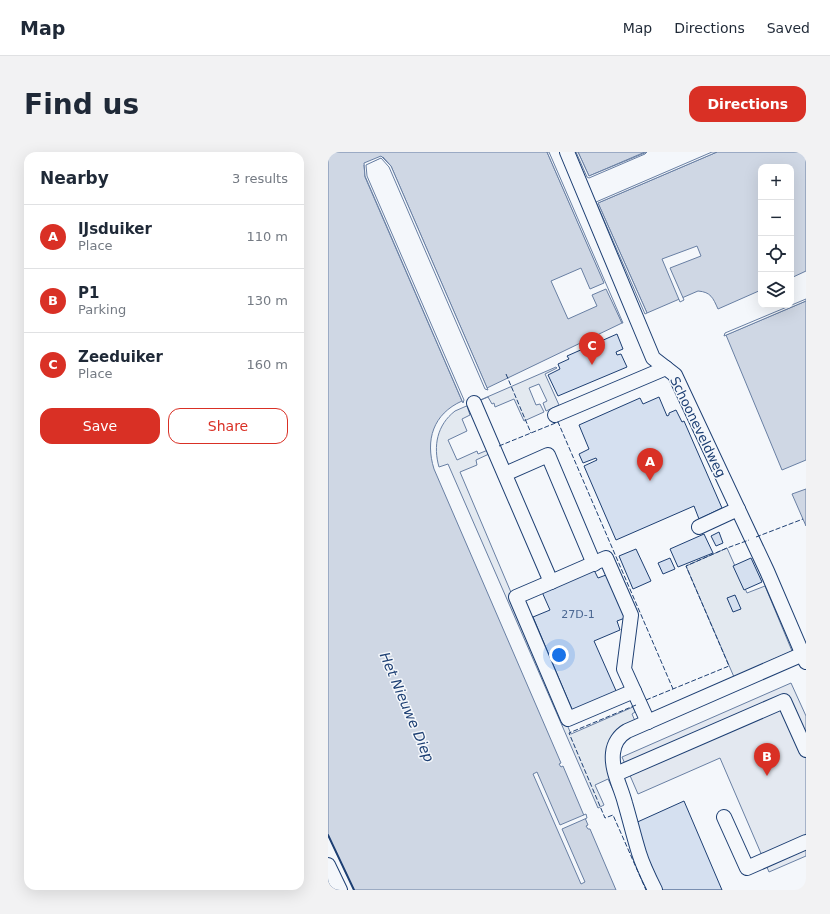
<!DOCTYPE html>
<html lang="en">
<head>
<meta charset="utf-8">
<style>
  body { margin:0; font-family:"DejaVu Sans",sans-serif; background:#f2f2f3; color:#1f2937 }
  .controls { position:absolute; right:12px; top:12px; display:grid; overflow:hidden; border-radius:8px; box-shadow:0 4px 16px #0002 }
  .controls button { width:36px; height:36px; display:grid; place-items:center; padding:0; border:0; border-bottom:1px solid #e0e1e3; background:#fff; color:#1f2937; font:20px sans-serif }
  .you { position:absolute; left:231px; top:503px; width:14px; height:14px; margin:-10px; border:3px solid #fff; border-radius:50%; background:#1a73e8; box-shadow:0 0 0 6px #1a73e833 }
  .badge { display:grid; place-items:center; width:26px; height:26px; border-radius:50%; background:#d93025; color:#fff; font-size:13px; font-weight:700 }
  .pin { position:absolute; translate:-50% -33px; filter:drop-shadow(0 1px 2px #0008) }
  .pin::after { content:''; position:absolute; top:21px; width:14px; height:12px; background:inherit; clip-path:polygon(0 0,100% 0,50% 100%) }
  .list { margin:0; padding:0; list-style:none }
  h2 { display:flex; justify-content:space-between; align-items:center; height:52px; margin:0; padding:0 16px; font-size:17px }
  h2 small { font-size:13px; font-weight:400; color:#747a83 }
  .list li { display:grid; grid-template-columns:26px 1fr auto; gap:12px; align-items:center; box-sizing:border-box; height:64px; padding:0 16px; border-top:1px solid #e0e1e3 }
  .list b { display:block; font-size:15px; white-space:nowrap }
  .list p { margin:0; font-size:13px; white-space:nowrap; color:#747a83 }
  .list em { font-size:13px; font-style:normal; color:#747a83 }
  .actions { display:flex; gap:8px; padding:12px 16px }
  .actions a { flex:1; padding:9px 0; border:1px solid #d93025; border-radius:12px; text-align:center; font-size:14px; color:#d93025 }
  .actions .main { background:#d93025; color:#fff }
  .icon { flex:none; width:22px; height:22px; fill:none; stroke:currentColor; stroke-width:2; stroke-linecap:round; stroke-linejoin:round }
  .map { position:relative; flex:none; width:478px; height:738px; overflow:hidden; border-radius:12px }
  header { display:flex; align-items:center; gap:24px; box-sizing:border-box; height:56px; padding:0 20px; background:#fff; border-bottom:1px solid #e0e1e3 }
  header strong { font-size:19px }
  nav { display:flex; gap:22px; margin-inline-start:auto; font-size:14px }
  .intro { display:flex; align-items:center; justify-content:space-between; box-sizing:border-box; height:96px; padding:0 24px }
  h1 { margin:0; font-size:28px }
  .button { padding:10px 18px; border-radius:12px; background:#d93025; color:#fff; font-size:14px; font-weight:700 }
  main { display:flex; gap:24px; padding:0 24px }
  aside { flex:1; background:#fff; border-radius:12px; box-shadow:0 4px 16px #0002 }
  .map>svg:first-child { display:block }
  .green { fill:#e3e9f0; stroke:#687fa3 }
  .parking { fill:#e3e8f0; stroke:#687fa3 }
  .water { fill:#cfd7e4; stroke:#687fa3 }
  .pier { fill:#f4f7fb; stroke:#687fa3 }
  .building { fill:#d5e0f0; stroke:#1d3f73 }
  .lines { fill:none; stroke-linecap:round; stroke-linejoin:round }
  .minor-casing { stroke:#1d3f73; stroke-width:16 }
  .minor { stroke:#f4f7fb; stroke-width:14 }
  .fence { stroke:#1d3f73; stroke-width:1; stroke-dasharray:5 2; stroke-linecap:butt }
  .wall { stroke:#1d3f73; stroke-width:2 }
  .labels { text-anchor:middle; dominant-baseline:central; stroke-width:3; stroke-linejoin:round; paint-order:stroke }
  .number-label { font-size:11px; fill:#4b6792 }
  .street-label { font-size:13px; fill:#1d3f73; stroke:#f4f7fb }
  .water-label { font-size:14px; font-style:italic; fill:#1d3f73; stroke:#f4f7fb }
</style>
</head>
<body>
<header>
<strong>Map</strong>
<nav><a>Map</a><a>Directions</a><a>Saved</a></nav>
</header>
<div class="intro"><h1>Find us</h1><a class="button">Directions</a></div>
<main>
<aside>
<h2>Nearby<small>3 results</small></h2>
<ul class="list">
<li><span class="badge">A</span><div><b>IJsduiker</b><p>Place</p></div><em>110 m</em></li>
<li><span class="badge">B</span><div><b>P1</b><p>Parking</p></div><em>130 m</em></li>
<li><span class="badge">C</span><div><b>Zeeduiker</b><p>Place</p></div><em>160 m</em></li>
</ul>
<div class="actions"><a class="main">Save</a><a>Share</a></div>
</aside>
<div class="map">
<svg width="478" height="738" viewBox="0 0 478 738">
  <rect width="100%" height="100%" fill="#f4f7fb"/>
  <g class="green">
    <path d="M228 215 229 216 217 222 231 253 218 259 215 251 219 249 211 232 201 236 208 253 212 252 216 260 196 269 186 247 167 255 166 251 164 252 160 245 139 254 142 263 134 267 139 279 120 288 129 308 149 299 150 302 160 298 161 302 148 308 149 313 132 320 243 582 305 555 307 560 304 562 307 569 294 575 286 640 280 627 267 633 276 653 270 656 120 312 111 315C105 294 109 273 127 259Z"/>
    <path d="M399 396 419 441 437 434 464 499 406 525 358 414Z"/>
  </g>
  <path class="parking" d="M463 531 478 564V704L441 720 392 606 310 642 294 605Z"/>
  <g class="water">
    <path d="M0 0H219L294 171 159 236 63 14 55 5 36 13 37 25 134 249C105 262 97 288 106 317L233 611 231 612 233 615 235 614 260 673 258 674 260 677H262L288 738H26L0 683Z"/>
    <path d="M250 0H317L261 24Z"/>
    <path d="M389 0H478V119L463 126V15H433V138L390 157C385 146 383 140 370 139L319 161 270 51Z"/>
    <path d="M478 149V308L454 318 398 183Z"/>
    <path d="M478 337V374L464 342Z"/>
  </g>
  <g class="pier">
    <path d="M219 0H221L295 171H294L278 137 264 143 269 154 240 167 223 129 253 116 262 137 276 131Z"/>
    <path d="M248 0H250L261 24 319 0 317 2 261 26 259 25Z"/>
    <path d="M384 0H389L270 51 319 161 317 162 268 50Z"/>
    <path d="M53 4 63 14 160 238 157 237 61 15 53 6 38 13 39 24 136 248 135 251 37 24 36 11Z"/>
    <path d="M369 94 373 104 342 116 356 148 352 150 334 107Z"/>
    <path d="M478 147V149L396 184 397 181Z"/>
    <path d="M209 620 232 673 258 662 259 666 234 677 257 730 253 732 205 622Z"/>
  </g>
  <g class="building">
    <path d="M289 182 295 197 288 200 289 203 293 202 299 215 230 244 220 223 232 217 230 212 241 207 239 204Z"/>
    <path d="M331 245 339 264 341 263V261L348 258 354 270 356 269 394 356 371 367 366 354 288 388 256 314 269 308 268 306 255 311 251 302 261 297 251 273 312 246 315 252Z"/>
    <path d="M391 380 395 391 388 394 383 384Z"/>
    <path d="M376 382 385 401 350 415 342 397Z"/>
    <path d="M308 397 323 429 305 437 291 404Z"/>
    <path d="M342 406 347 417 335 422 330 411Z"/>
    <path d="M423 406 434 430 416 438 405 414Z"/>
    <path d="M266 418 270 426 278 423 297 466 289 469 292 478 266 489 289 541 245 560 205 465 222 458 214 440Z"/>
    <path d="M407 443 413 457 405 460 399 446Z"/>
    <path d="M356 649 394 738H334L305 672Z"/>
  </g>
  <g class="lines">
    <defs>
      <g id="minor">
        <path d="M239 0 325 206 347 223 439 419 478 510"/>
        <path d="M146 251 223 430 278 406 303 463 296 517 320 570"/>
        <path d="M227 263 338 216"/>
        <path d="M177 322 220 303 266 412"/>
        <path d="M371 375 410 357"/>
        <path d="M223 430 188 445 240 567 306 539"/>
        <path d="M288 622 456 549 478 598"/>
        <path d="M396 665 419 716 478 690"/>
        <path d="M0 713 12 738"/>
        <path d="M327 738C321 726 315 714 311 701 306 685 302 668 297 651 293 635 283 618 285 601 286 591 292 583 299 579L475 502"/>
      </g>
    </defs>
    <use href="#minor" class="minor-casing"/>
    <use href="#minor" class="minor"/>
    <g class="fence">
      <path d="M178 222 203 281"/>
      <path d="M171 294 230 270 345 537"/>
      <path d="M428 385 475 367"/>
      <path d="M318 548 401 514 358 414 399 396 421 388"/>
      <path d="M308 553 241 581 277 666 285 663 318 738"/>
      <path d="M475 738 478 736"/>
    </g>
    <path class="wall" d="M0 683 26 738"/>
  </g>
  <g class="labels">
    <g class="number-label">
      <text x="250" y="462">27D-1</text>
    </g>
    <g class="street-label">
      <text transform="translate(370 275) rotate(64)">Schooneveldweg</text>
    </g>
    <g class="water-label">
      <text transform="translate(79 555) rotate(67)">Het Nieuwe Diep</text>
    </g>
  </g>
</svg>
<div class="controls">
<button>+</button>
<button>−</button>
<button><svg class="icon" aria-label="locate" viewBox="0 0 24 24"><circle cx="12" cy="12" r="6"/><path d="M12 2v4M12 18v4M2 12h4M18 12h4"/></svg></button>
<button><svg class="icon" aria-label="layers" viewBox="0 0 24 24"><path d="M12 4l9 5-9 5-9-5zM3 14l9 5 9-5"/></svg></button>
</div>
<div class="you"></div>
<div class="pin badge" style="left:322px;top:329px">A</div>
<div class="pin badge" style="left:439px;top:624px">B</div>
<div class="pin badge" style="left:264px;top:213px">C</div>
</div>
</main>
</body>
</html>
